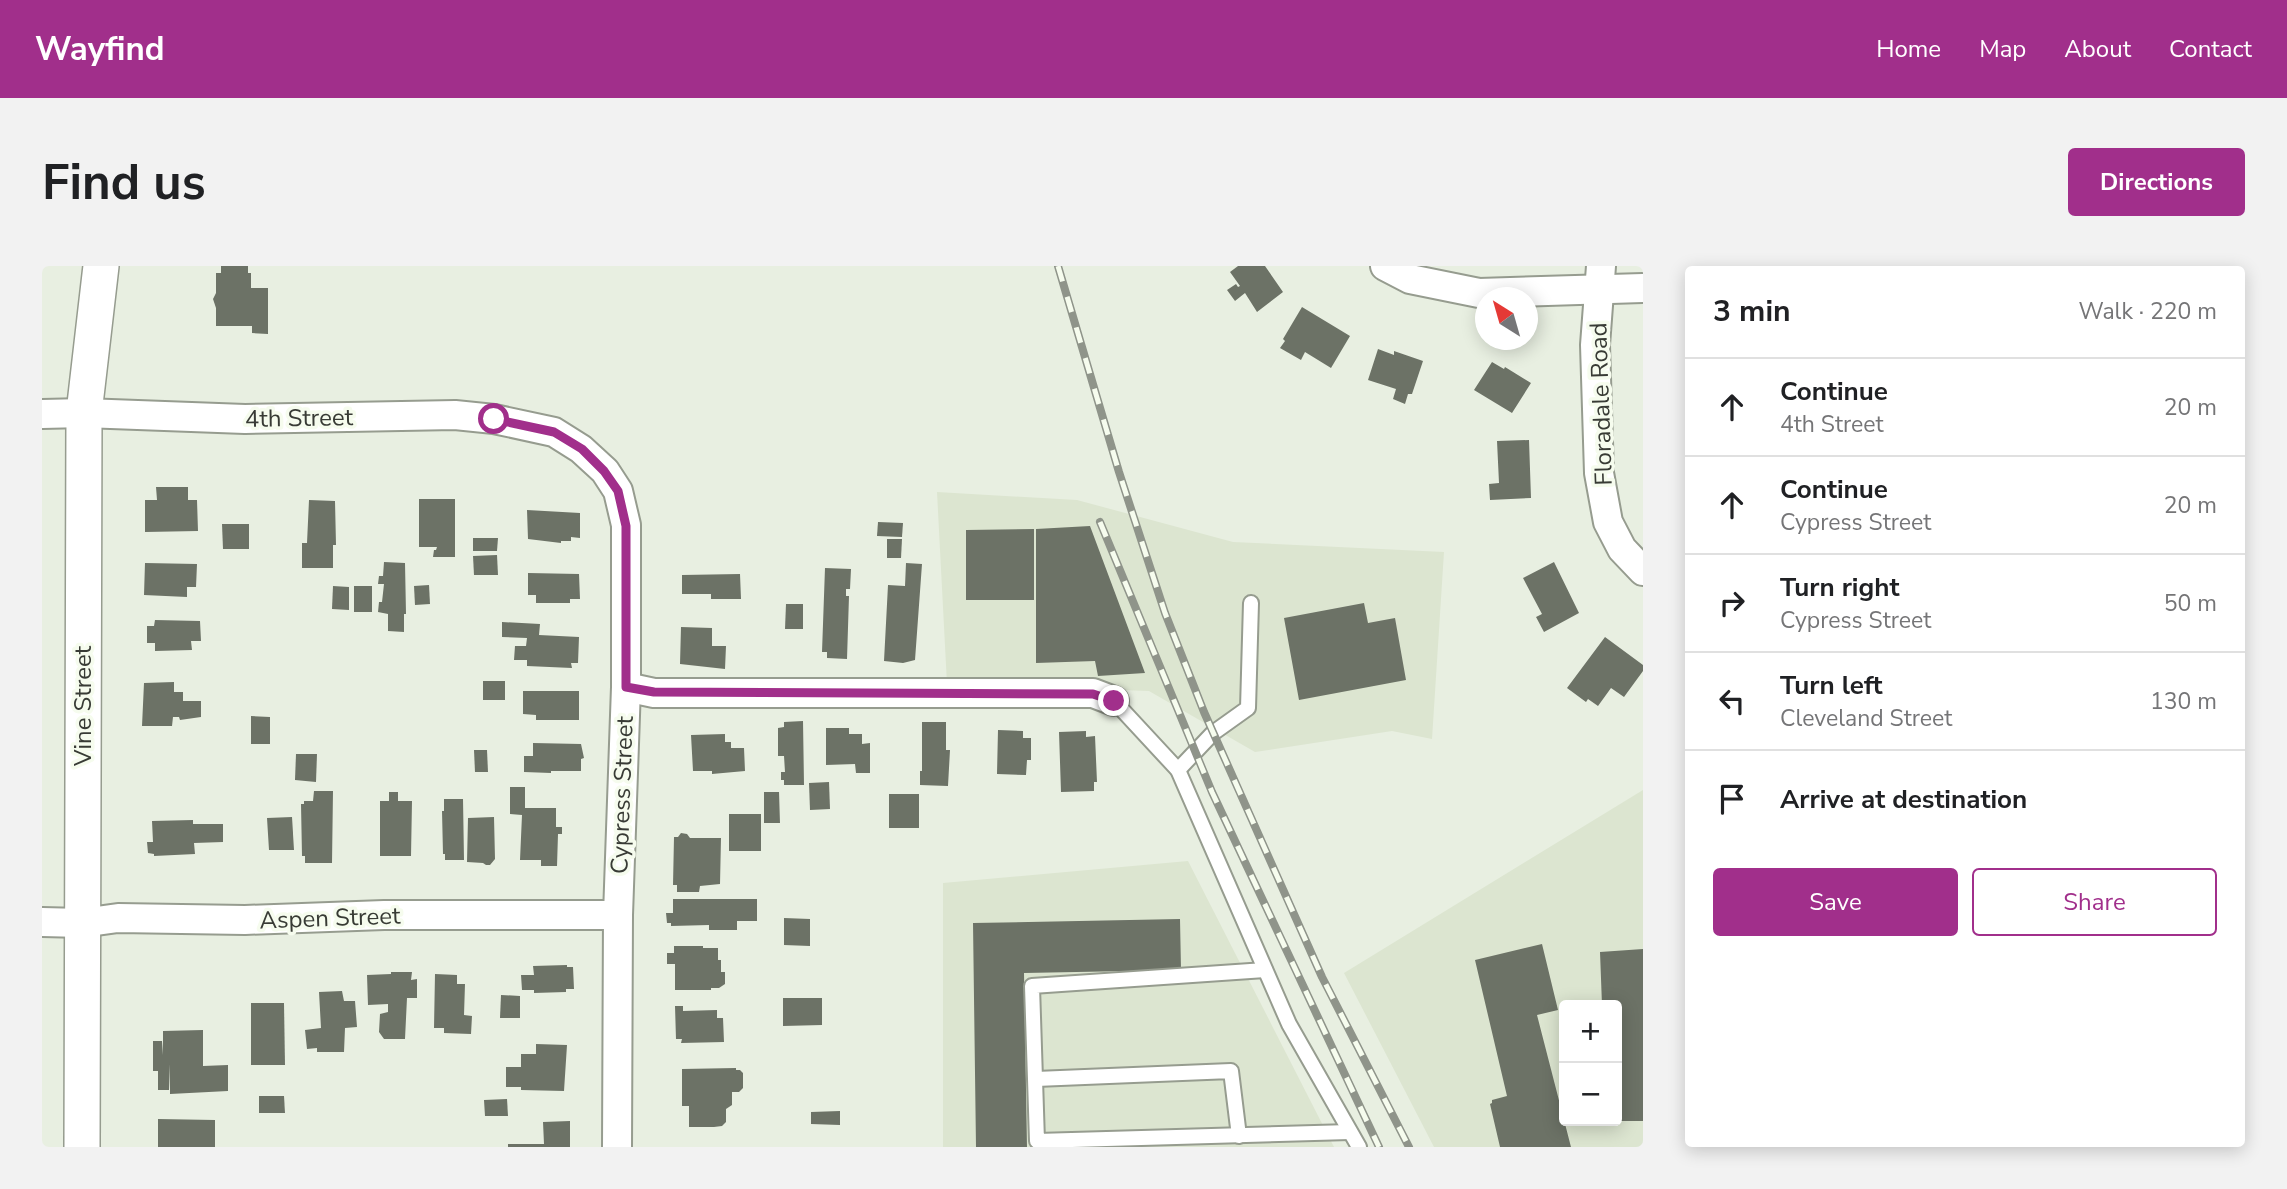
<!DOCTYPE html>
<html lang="en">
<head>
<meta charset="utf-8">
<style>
  body { margin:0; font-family:"Nunito Sans",sans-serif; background:#f2f2f2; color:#202124 }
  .controls { position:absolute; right:21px; bottom:21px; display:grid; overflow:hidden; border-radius:7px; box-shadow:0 4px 18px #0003 }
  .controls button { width:63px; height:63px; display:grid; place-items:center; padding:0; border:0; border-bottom:2px solid #e0e0e0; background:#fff; color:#202124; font:35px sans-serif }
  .compass { position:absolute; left:1433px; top:21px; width:63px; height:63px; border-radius:50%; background:#fff; box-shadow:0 4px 18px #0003; rotate:323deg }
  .stop { position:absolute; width:21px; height:21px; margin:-16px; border:5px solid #a12f8b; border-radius:50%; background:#fff }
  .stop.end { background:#a12f8b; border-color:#fff; box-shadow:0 2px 7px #0008 }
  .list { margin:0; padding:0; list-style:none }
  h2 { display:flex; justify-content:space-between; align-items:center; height:91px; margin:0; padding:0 28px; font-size:30px }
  h2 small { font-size:23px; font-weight:400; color:#757577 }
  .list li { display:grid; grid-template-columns:46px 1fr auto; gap:21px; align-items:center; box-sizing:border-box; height:98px; padding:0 28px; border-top:2px solid #e0e0e0 }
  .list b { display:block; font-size:26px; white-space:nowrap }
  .list p { margin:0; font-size:23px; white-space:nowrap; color:#757577 }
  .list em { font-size:23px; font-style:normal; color:#757577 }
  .actions { display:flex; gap:14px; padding:21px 28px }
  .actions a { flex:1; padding:16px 0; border:2px solid #a12f8b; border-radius:7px; text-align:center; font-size:24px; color:#a12f8b }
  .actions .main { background:#a12f8b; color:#fff }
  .icon { flex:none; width:38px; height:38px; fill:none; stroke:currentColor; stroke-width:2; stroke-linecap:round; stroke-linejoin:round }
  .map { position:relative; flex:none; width:1601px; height:881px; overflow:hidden; border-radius:7px }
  header { display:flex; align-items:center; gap:42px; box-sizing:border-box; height:98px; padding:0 35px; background:#a12f8b; color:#fff }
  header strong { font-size:33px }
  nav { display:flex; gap:38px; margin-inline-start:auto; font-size:24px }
  .intro { display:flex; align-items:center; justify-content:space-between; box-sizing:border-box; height:168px; padding:0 42px }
  h1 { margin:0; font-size:49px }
  .button { padding:18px 32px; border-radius:7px; background:#a12f8b; color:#fff; font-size:24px; font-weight:700 }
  main { display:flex; gap:42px; padding:0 42px }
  aside { flex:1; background:#fff; border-radius:7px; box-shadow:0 4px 18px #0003 }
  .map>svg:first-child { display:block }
  .built { fill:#dce5d0; fill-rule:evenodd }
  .building { fill:#6c7266 }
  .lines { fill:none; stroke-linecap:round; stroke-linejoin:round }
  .service-casing { stroke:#969c8f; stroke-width:18 }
  .minor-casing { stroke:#969c8f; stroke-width:32 }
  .tertiary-casing { stroke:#969c8f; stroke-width:38 }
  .service { stroke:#fff; stroke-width:14 }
  .minor { stroke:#fff; stroke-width:28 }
  .tertiary { stroke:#fff; stroke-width:35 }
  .rail-casing { stroke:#8f948a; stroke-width:8 }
  .rail { stroke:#f6fcee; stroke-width:5; stroke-dasharray:16; stroke-linecap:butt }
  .route { stroke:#a12f8b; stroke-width:9 }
  .labels { text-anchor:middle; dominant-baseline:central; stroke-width:7; stroke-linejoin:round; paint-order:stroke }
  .street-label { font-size:24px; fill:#383b35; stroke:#f6fcee }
</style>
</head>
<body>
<header>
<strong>Wayfind</strong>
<nav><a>Home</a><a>Map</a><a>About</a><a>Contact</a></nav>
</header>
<div class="intro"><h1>Find us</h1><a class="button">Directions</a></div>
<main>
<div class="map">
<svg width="1601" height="881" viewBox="0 0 1601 881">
  <rect width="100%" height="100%" fill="#e8efe1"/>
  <g class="built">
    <path d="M895 226 1035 234 1191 276 1402 286 1390 473 1350 465 1213 486 1107 425 905 418Z"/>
    <path d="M1601 524V881H1392L1302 707ZM1522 739H1575V855H1522Z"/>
    <path d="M1146 595 1292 881H901V617Z"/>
  </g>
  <g class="building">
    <path d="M179 0H206V7H209V22H226V68L210 67V60H174V42L171 33 174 27V7H179Z"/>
    <path d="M1196 0H1223L1241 26 1215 46 1203 27 1193 35 1185 24 1194 18 1196 21 1198 20 1188 6Z"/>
    <path d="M1260 41 1308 70 1289 102 1263 86 1259 94 1238 82 1243 75 1241 73Z"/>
    <path d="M1336 83 1352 89V85L1381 95 1370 128H1366L1363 138 1351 133 1354 123 1326 114Z"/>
    <path d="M1450 96 1462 103 1463 101 1489 117 1470 147 1432 124Z"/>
    <path d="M1487 174 1489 232 1448 234 1447 218 1457 217 1455 175Z"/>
    <path d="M114 221H146V234H155L156 265 103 266V234H115Z"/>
    <path d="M377 233H413V291H391L392 284H394L395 281H377Z"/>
    <path d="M267 234 293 235 294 279H291V302H260V277H265Z"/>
    <path d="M485 244 538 247V272L529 271V275H519V277L486 273Z"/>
    <path d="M836 256 861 257 860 271 835 270Z"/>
    <path d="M180 258H207V283H181Z"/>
    <path d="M1048 260 1103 407 1056 410 1053 395 994 397V263Z"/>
    <path d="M992 263V334H924V264Z"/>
    <path d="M431 272H456L455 285H431Z"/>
    <path d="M845 273H860L859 292H845Z"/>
    <path d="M455 289 456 309H432L431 290Z"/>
    <path d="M342 296 363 297 364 348H362V366L346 365V348L336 346 337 336H340L342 318H336L337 310H341Z"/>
    <path d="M1512 296 1537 347 1502 366 1494 351 1500 348 1481 312Z"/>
    <path d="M103 297 155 298 154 321H145V331L102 329Z"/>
    <path d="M864 297 880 298 873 394 861 397 842 395 846 319 863 320Z"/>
    <path d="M783 302 809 303 808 323H804V330H807L805 393 785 392V386H780Z"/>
    <path d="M486 307 537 308 538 333H528V337H494V329H486Z"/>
    <path d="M698 308 699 333H669V328H640V309Z"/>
    <path d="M387 319 388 338 373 339 372 320Z"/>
    <path d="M291 320 307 321V344L290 343Z"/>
    <rect x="312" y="320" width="18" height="26"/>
    <path d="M1322 337 1326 357 1353 352 1364 414 1257 434 1242 352Z"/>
    <path d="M744 338H761V363H743Z"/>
    <path d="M113 354 158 355 159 375H149L150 384 113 385V377H105V360H112Z"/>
    <path d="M460 356 498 358 497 369 537 371 536 397H529L530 402 485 400V394H472L473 380H484L485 372 460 371Z"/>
    <path d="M639 361 670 362V380H684L683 403 638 398Z"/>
    <path d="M1563 371 1601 399V405L1582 431 1569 422 1556 440 1546 433 1544 436 1525 422Z"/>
    <rect x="441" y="415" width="22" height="19"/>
    <path d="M132 416V426H141V435H159V451L138 454 137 451H131L130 460H100L102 417Z"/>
    <path d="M481 425H537V454H494V449L481 448Z"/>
    <path d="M209 450 228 451V478H209Z"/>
    <path d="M761 455 762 519H742V514H739V506H743L742 490H736V462L742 461V456Z"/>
    <path d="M880 456H904V484H908L906 520 878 519V505H880Z"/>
    <path d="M784 462H807V468H820V478L828 477V507H814L813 498 784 499Z"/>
    <path d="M956 464 981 465V472H989V494H985L984 509 955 508Z"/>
    <path d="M1044 465V471L1053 470 1055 516H1052V525L1019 526 1017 466Z"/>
    <path d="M683 468V476H689V482H702L703 505 670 508V505H651L649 469Z"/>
    <path d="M491 477 539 478 542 492 539 493V505H509V507L482 506V490H491Z"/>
    <path d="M432 484H445L446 506H433Z"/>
    <path d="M254 488H275L274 516 253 514Z"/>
    <path d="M787 516 788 543 768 544 767 517Z"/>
    <path d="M468 521H483V542H514V561H520V568H516L515 600H499V594H478L480 549 468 548Z"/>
    <path d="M272 525H291L290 597H263V590H260L259 538H262V535H271Z"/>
    <path d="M347 526H356V535H370L369 590H338V535H347Z"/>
    <path d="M722 526H737L738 557H722Z"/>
    <rect x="847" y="528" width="30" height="34"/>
    <path d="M402 533H421L422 594H403V588H401L400 545H402Z"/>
    <rect x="687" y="548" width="32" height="37"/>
    <path d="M250 551 252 584H227L225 552Z"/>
    <path d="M452 551 453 593 448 599H444L441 597 425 596 426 552Z"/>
    <path d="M151 554V558H181V576L152 577 153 588 112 590V588L106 587 105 576H111L110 555Z"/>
    <path d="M639 567 645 568 648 572H679L678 618 658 620 657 626H635V619H631L632 571H636Z"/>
    <path d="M631 633H715V655H695V664H667V659L629 660V657H625L624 647H631Z"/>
    <path d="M742 652 768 653V680L742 679Z"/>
    <path d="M1138 653 1139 704 982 707 985 881H934L931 657Z"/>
    <path d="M1500 678 1516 744 1495 749 1529 881H1458L1448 838 1450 837V834L1465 830 1433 694Z"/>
    <path d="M632 680H661V682H676V694H679V706H683V718L677 722H669V724H633V698H625V687H632Z"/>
    <path d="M1601 683V855H1575V739H1560L1558 686Z"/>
    <path d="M525 699V701H531L532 723H524V726L492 727V724H480L479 709H492L491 700Z"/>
    <path d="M349 706H370L369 714 375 713V732H365L363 773H342L337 766 338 748 346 746V738L326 739 325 709 349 708Z"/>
    <path d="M393 708 415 709V718H423L422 749 430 750 429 768 402 767V762H392Z"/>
    <path d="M300 725 302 735H313L315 761 303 762 302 786H275V782L265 783 263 764 279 762 277 726Z"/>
    <path d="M459 729 478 730V752H458Z"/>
    <path d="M741 732H780V759L741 760Z"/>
    <path d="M209 737H242L243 799H209Z"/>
    <path d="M633 740H641V745L675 744V752H681L682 776 639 777 640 773H634Z"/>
    <path d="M161 764V800L186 799V825L128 828V798L127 824H116V805H111V775H120L121 789V765Z"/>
    <path d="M494 778 525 779 522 825 479 824V821H464V801H479V788H494Z"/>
    <path d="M694 802V804H698L701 807V822L697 826H690V839L684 843V856L680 860 672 861H647V840H640V803Z"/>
    <path d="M217 830H242L243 847H217Z"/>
    <path d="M465 833 466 850H443L442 834Z"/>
    <path d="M798 845V859L769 858V846Z"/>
    <path d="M116 853 173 854V881H116Z"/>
    <path d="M528 855V881H466V878H502L501 856Z"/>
  </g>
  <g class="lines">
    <defs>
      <g id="service">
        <path d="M1072 435 1136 504 1247 758 1317 881"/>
        <path d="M1136 504 1171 467 1206 442 1209 337"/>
        <path d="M1223 704 990 720 995 875 1308 866"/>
        <path d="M994 813 1189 805 1197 870"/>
      </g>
      <g id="minor">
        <path d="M1343 0 1368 13 1437 27 1601 22"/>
        <path d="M1559 0 1553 79 1557 207 1566 256 1580 283 1601 305"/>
        <path d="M0 148 42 147 203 153 413 149 452 153 512 166 539 183 563 205 576 225 584 259V421L576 649 575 881"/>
        <path d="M584 421 612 427H1051L1072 435"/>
        <path d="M0 656 40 657 76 652 203 654 342 649H576"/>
      </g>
      <path id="tertiary" d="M40 881 42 147 59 0"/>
    </defs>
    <use href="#service" class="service-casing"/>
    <use href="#minor" class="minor-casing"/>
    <use href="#tertiary" class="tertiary-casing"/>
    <use href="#service" class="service"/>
    <use href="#minor" class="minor"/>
    <use href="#tertiary" class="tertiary"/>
    <defs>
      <g id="rail">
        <path d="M1016 0 1077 206 1123 347 1162 446 1280 711 1367 881"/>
        <path d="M1058 256 1170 526 1337 881"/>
      </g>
    </defs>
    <use href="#rail" class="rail-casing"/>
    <use href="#rail" class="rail"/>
  </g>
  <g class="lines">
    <path class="route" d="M452 153 512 166 540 183 562 205 576 225 584 260V421L612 426 1051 428 1072 435"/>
  </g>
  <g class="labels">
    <g class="street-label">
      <text transform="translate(1559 138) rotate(-92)">Floradale Road</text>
      <text transform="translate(257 152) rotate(-1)">4th Street</text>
      <text transform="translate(41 440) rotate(-90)">Vine Street</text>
      <text transform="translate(580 529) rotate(-88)">Cypress Street</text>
      <text transform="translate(288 652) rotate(-2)">Aspen Street</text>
    </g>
  </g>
</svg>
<div class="controls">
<button>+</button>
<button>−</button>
</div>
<svg class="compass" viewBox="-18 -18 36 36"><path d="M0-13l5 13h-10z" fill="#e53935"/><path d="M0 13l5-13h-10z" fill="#757577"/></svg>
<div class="stop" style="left:452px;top:153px"></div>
<div class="stop end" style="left:1072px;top:435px"></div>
</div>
<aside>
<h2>3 min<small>Walk · 220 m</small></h2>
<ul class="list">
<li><svg class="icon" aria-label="ahead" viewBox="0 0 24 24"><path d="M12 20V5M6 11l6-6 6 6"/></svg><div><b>Continue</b><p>4th Street</p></div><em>20 m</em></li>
<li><svg class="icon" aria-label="ahead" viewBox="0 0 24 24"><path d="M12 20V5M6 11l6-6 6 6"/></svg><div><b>Continue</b><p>Cypress Street</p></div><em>20 m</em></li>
<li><svg class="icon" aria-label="right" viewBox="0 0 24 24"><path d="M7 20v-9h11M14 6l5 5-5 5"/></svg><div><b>Turn right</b><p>Cypress Street</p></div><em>50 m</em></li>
<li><svg class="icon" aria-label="left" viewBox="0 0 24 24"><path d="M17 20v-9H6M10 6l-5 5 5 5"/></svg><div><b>Turn left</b><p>Cleveland Street</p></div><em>130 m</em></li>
<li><svg class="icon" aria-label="arrive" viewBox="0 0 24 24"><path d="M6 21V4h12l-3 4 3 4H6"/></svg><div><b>Arrive at destination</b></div></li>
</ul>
<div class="actions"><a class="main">Save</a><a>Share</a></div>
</aside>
</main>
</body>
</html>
